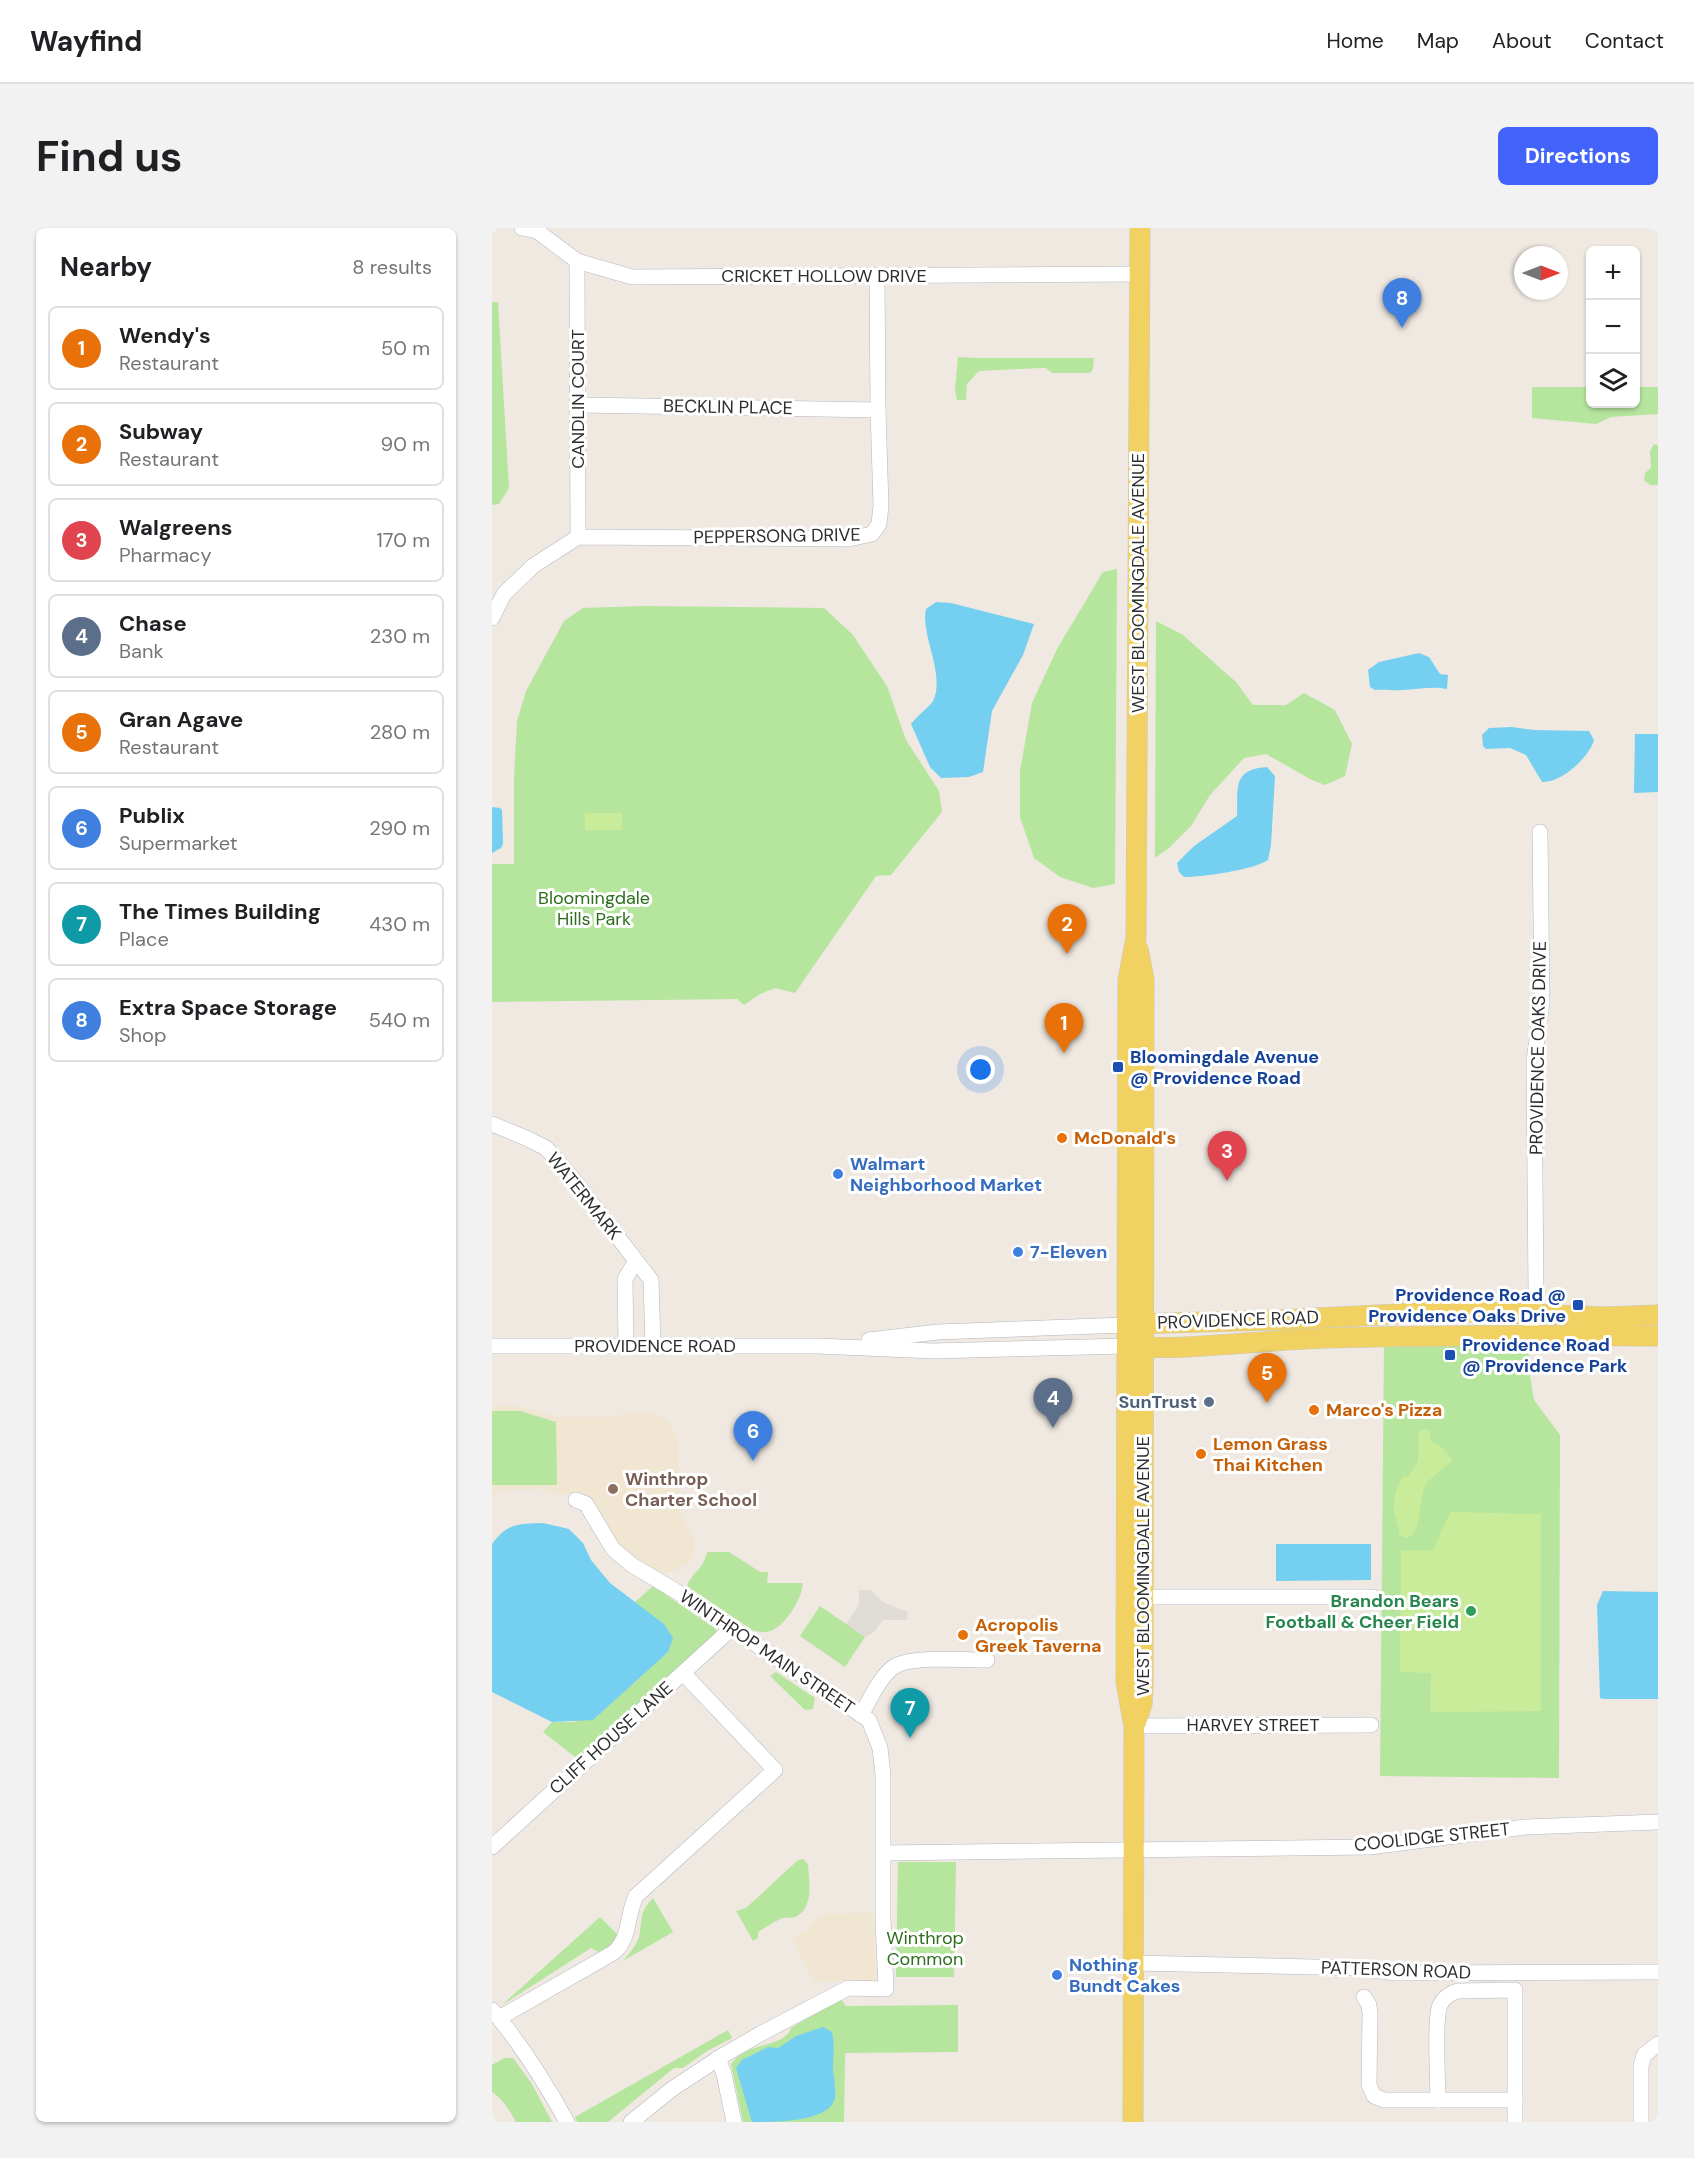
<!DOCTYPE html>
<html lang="en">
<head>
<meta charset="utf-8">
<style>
  body { margin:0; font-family:"DM Sans",sans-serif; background:#f2f2f2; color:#202124 }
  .controls { position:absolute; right:18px; top:18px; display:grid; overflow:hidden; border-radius:9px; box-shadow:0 2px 4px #0004 }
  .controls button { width:54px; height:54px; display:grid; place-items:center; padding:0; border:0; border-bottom:2px solid #e0e0e0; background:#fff; color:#202124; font:30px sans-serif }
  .compass { position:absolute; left:1022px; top:18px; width:54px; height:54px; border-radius:50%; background:#fff; box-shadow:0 2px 4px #0004; rotate:90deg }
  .you { position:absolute; left:489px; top:842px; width:21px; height:21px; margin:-15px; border:4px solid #fff; border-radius:50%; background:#1a73e8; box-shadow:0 0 0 9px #1a73e833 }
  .badge { display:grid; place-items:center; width:39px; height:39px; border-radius:50%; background:#4264fb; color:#fff; font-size:20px; font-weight:700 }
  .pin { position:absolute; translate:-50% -50px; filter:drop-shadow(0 2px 3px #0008) }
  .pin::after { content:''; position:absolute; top:32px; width:21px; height:18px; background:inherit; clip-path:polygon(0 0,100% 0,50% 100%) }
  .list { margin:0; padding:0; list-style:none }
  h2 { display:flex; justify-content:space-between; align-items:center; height:78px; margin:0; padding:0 24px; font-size:26px }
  h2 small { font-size:20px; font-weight:400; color:#757577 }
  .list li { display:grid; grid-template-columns:39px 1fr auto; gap:18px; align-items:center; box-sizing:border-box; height:84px; margin:0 12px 12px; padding:0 12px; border:2px solid #e0e0e0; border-radius:9px }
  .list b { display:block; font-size:22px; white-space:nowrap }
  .list p { margin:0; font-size:20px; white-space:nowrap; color:#757577 }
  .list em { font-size:20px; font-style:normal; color:#757577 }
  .icon { flex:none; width:33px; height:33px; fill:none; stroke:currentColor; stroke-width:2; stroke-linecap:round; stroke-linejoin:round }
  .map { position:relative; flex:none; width:1166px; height:1894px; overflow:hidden; border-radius:9px }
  header { display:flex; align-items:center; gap:36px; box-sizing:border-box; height:84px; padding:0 30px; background:#fff; border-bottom:2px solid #e0e0e0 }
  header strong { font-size:28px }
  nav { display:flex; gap:33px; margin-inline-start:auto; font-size:21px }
  .intro { display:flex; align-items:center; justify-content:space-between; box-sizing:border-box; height:144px; padding:0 36px }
  h1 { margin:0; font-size:42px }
  .button { padding:15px 27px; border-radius:9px; background:#4264fb; color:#fff; font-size:21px; font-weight:700 }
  main { display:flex; gap:36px; padding:0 36px }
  aside { flex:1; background:#fff; border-radius:9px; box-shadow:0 2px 4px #0004 }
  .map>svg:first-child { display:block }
  .education { fill:#f0e6d1 }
  .green { fill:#b6e59e }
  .pitch { fill:#c9ec9a }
  .plaza { fill:#dfdcd8 }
  .water { fill:#75cff0 }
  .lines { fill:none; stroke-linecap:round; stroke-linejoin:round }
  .minor-casing { stroke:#b4b7c1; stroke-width:16 }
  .major-casing { stroke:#c9c9c9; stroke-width:21 }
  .minor { stroke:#fff; stroke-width:15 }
  .major { stroke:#f2d163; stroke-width:20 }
  .transit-dot { fill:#1a4fb4; stroke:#fff; stroke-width:2 }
  .food-dot { fill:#e8710a; stroke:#fff; stroke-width:2 }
  .shop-dot { fill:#3f7fe0; stroke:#fff; stroke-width:2 }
  .service-dot { fill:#5c6f8a; stroke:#fff; stroke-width:2 }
  .education-dot { fill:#8d6e63; stroke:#fff; stroke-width:2 }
  .leisure-dot { fill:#2e9e5b; stroke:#fff; stroke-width:2 }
  .labels { text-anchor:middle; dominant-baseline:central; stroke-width:6; stroke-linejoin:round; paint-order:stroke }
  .street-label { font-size:18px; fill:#2e2e2e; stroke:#fff }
  .park-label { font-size:18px; fill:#2c6e1b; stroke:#fff }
  .transit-label { font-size:18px; font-weight:bold; fill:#164399; stroke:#fff; text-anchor:start }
  .food-label { font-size:18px; font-weight:bold; fill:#c56008; stroke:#fff; text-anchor:start }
  .shop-label { font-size:18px; font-weight:bold; fill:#366cbe; stroke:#fff; text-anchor:start }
  .service-label { font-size:18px; font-weight:bold; fill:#4e5e75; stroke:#fff; text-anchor:end }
  .education-label { font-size:18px; font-weight:bold; fill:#785e54; stroke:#fff; text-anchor:start }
  .leisure-label { font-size:18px; font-weight:bold; fill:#27864d; stroke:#fff; text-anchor:end }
</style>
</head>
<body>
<header>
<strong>Wayfind</strong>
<nav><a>Home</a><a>Map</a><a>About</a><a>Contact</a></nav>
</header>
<div class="intro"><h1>Find us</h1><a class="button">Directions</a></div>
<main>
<aside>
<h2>Nearby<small>8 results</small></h2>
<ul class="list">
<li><span class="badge" style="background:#e8710a">1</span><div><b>Wendy's</b><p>Restaurant</p></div><em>50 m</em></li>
<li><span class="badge" style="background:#e8710a">2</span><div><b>Subway</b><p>Restaurant</p></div><em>90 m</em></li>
<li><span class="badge" style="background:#e0444e">3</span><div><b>Walgreens</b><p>Pharmacy</p></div><em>170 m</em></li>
<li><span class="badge" style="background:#5c6f8a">4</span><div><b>Chase</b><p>Bank</p></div><em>230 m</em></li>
<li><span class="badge" style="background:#e8710a">5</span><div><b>Gran Agave</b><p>Restaurant</p></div><em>280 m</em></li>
<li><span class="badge" style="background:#3f7fe0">6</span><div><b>Publix</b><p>Supermarket</p></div><em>290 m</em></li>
<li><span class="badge" style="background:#0f9aa8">7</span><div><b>The Times Building</b><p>Place</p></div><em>430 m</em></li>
<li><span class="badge" style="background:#3f7fe0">8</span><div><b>Extra Space Storage</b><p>Shop</p></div><em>540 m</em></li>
</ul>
</aside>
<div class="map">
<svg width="1166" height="1894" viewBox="0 0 1166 1894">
  <rect width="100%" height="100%" fill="#efe9e1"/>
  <g class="education">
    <path d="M0 1178H26L66 1189H129V1186L155 1184 166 1187 177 1194 186 1212 188 1285 201 1309 203 1323 200 1331 195 1336 181 1343 170 1345 160 1342 130 1322 105 1286 95 1267 54 1266V1261L8 1262 7 1264 0 1267Z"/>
    <path d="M381 1685 384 1752 322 1754 300 1711 314 1702 329 1686Z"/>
  </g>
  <g class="green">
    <path d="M0 74H6L17 260 7 276 0 277Z"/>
    <path d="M466 129 484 130H602L601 141 598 145H560L554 140H547L487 143 475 156 474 172H465L463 162Z"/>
    <path d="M1040 159H1098V176H1144V159H1166V186L1119 189 1104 196 1040 190Z"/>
    <path d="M1162 216 1166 217V257H1158L1152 252 1153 245 1159 240 1158 223Z"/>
    <path d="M625 341 623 656 601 660 568 649 542 630 528 589V543L540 475 565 421 611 344Z"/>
    <path d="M149 378 332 380 361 407 395 458 414 512 447 563 450 584 399 647 384 648 303 765 283 760 268 766 252 777 245 771 0 774V636H22V550L25 493 34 463 72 393 91 380Z"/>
    <path d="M664 393 691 407 744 454 761 477H794L812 465 843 482 860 516 853 548 833 557 818 551 774 526 752 530 718 567 699 598 677 620 663 630Z"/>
    <path d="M1037 1114V1141L1042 1172 1068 1207 1067 1550 888 1548 892 1116Z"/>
    <path d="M0 1183H28L64 1194 65 1257H0Z"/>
    <path d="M215 1324H237L268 1344H276L275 1355H311C310 1370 295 1395 281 1402 275 1405 269 1404 262 1403L195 1358C200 1344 211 1343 215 1324Z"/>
    <path d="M161 1358 224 1401V1408L87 1532 51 1504 60 1494H83L144 1453 162 1435 176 1424 172 1396 142 1375Z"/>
    <path d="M328 1378 373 1409 353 1439 308 1408Z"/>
    <path d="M284 1444 323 1470 321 1481 313 1482 278 1448Z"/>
    <path d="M311 1631 316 1636C317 1652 322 1679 305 1688 300 1691 296 1689 291 1690 283 1693 274 1699 266 1704V1710L261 1713 244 1683 254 1680 306 1632Z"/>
    <path d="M406 1634H464L462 1749H404Z"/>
    <path d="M161 1670 181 1704 131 1733C137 1726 144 1718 147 1709 151 1690 147 1684 161 1670Z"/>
    <path d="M108 1689 126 1707 123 1717 109 1725 99 1720 10 1777Z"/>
    <path d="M349 1771 354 1778 466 1777V1824L353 1825 352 1894H251L239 1836C255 1813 293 1820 299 1800Z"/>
    <path d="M236 1802 240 1810 215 1823 191 1840H182L116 1894H85L83 1889Z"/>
    <path d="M12 1830H21L40 1856 60 1894H24C18 1883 11 1871 0 1864V1837Z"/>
  </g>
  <g class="pitch">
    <rect x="93" y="585" width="37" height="17"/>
    <path d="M928 1201 938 1202V1209L942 1216C950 1217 957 1225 960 1233 952 1240 938 1249 933 1258 926 1271 931 1310 913 1310L907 1306C907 1297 903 1290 902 1282 901 1272 905 1256 911 1249L918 1248C919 1241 925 1238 926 1231 928 1220 924 1211 928 1201Z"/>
    <path d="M958 1284 1049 1286V1483L938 1484 939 1445 908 1444 909 1322H941Z"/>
  </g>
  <path class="plaza" d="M367 1362H378L391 1374 416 1384 415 1392H391L382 1404 373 1409 354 1396 367 1377Z"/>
  <g class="water">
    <path d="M444 374 459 375 542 396 531 427 500 483 491 544 477 549 449 550 438 539 419 496C424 489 438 478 441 473 454 446 428 407 434 381Z"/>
    <path d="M927 425 937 429 948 446 956 447 955 461C940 458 926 461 911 462 902 463 893 461 883 462L878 459 876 442 887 434Z"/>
    <path d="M1020 499 1042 502 1097 503 1102 512C1097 530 1069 555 1050 554L1034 527 1018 520 994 521 991 518 990 507 997 500Z"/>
    <path d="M1143 506H1166V564L1142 565Z"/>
    <path d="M775 539 783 548 779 617 776 632C762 642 710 649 692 649L687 644 685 635 702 618 745 588C746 561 740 541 775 539Z"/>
    <path d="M0 579 8 580 10 582 11 616 9 620 0 625Z"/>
    <path d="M51 1295 77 1301 91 1315 99 1332 118 1355 172 1396 181 1410 176 1424 101 1492 60 1494 0 1464V1316C15 1295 26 1296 51 1295Z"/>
    <path d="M784 1316H879V1352L784 1353Z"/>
    <path d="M1111 1363 1166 1364V1471H1112L1108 1470 1105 1377Z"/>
    <path d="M331 1799 340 1804C343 1817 341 1828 341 1841 342 1850 344 1861 343 1870 338 1894 284 1894 260 1894L244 1840 250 1832 276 1819 286 1820 304 1808Z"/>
  </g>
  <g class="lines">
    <defs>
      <g id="minor">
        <path d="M30 0 45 3 85 33 140 49 647 46"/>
        <path d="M85 33 86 309"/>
        <path d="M86 177 386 182"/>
        <path d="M0 390 12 366 41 338 86 309 357 311 380 306 387 296 389 278 386 182 385 47"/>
        <path d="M0 896 34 910 54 920 77 946 159 1052 161 1118"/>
        <path d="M1040 1096 1044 1063 1042 833 1050 775 1048 604"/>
        <path d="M377 1112 446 1104 634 1097"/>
        <path d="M0 1118H326L441 1123 634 1118"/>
        <path d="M134 1118 133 1051 144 1033"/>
        <path d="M84 1272 94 1276 121 1321 140 1337 192 1368 377 1492 388 1520 391 1546V1691L394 1761 356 1760 270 1805 230 1828 180 1861 139 1894"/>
        <path d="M651 1369H881"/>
        <path d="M369 1487C378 1472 389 1445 405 1437 424 1428 473 1432 495 1432"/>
        <path d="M642 1498 879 1497"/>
        <path d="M0 1619 239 1401"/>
        <path d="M392 1625 878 1619 1034 1599 1166 1594"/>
        <path d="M641 1735 867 1740 903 1745 1166 1744"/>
        <path d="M872 1769 877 1777 878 1786 877 1857 882 1868 892 1872H1023"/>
        <path d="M0 1782C30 1817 53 1854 75 1894"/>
        <path d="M7 1790 121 1725C139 1710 134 1689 144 1668L283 1542 191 1445"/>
        <path d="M226 1830 232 1846 242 1894"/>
        <path d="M946 1872C946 1854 942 1791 948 1777 952 1769 958 1765 966 1763L1023 1762V1894"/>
        <path d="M1149 1894V1838L1152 1827 1166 1816"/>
      </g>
      <g id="major">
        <path d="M640 1096 784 1092 947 1084H995L1111 1089 1166 1087"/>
        <path d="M640 1119C703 1122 771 1112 835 1110 945 1107 1056 1107 1166 1108"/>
        <path d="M644 1494 650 1476 651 1458 652 751 646 721"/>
        <path d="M641 1894 642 1498 634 1454 636 752 644 710 648 0"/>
      </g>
    </defs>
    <use href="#minor" class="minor-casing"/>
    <use href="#major" class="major-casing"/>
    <use href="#minor" class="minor"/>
    <use href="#major" class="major"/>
  </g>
  <g class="transit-dot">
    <rect x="620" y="833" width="12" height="12" rx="3"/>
    <rect x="1080" y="1071" width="12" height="12" rx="3"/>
    <rect x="952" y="1121" width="12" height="12" rx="3"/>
  </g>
  <g class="food-dot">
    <circle cx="570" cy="910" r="6"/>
    <circle cx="822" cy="1182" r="6"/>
    <circle cx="709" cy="1226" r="6"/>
    <circle cx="471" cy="1407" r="6"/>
  </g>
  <g class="shop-dot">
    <circle cx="346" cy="946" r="6"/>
    <circle cx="526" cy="1024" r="6"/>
    <circle cx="565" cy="1747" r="6"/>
  </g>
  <circle class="service-dot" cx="717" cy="1174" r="6"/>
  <circle class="education-dot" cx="121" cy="1261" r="6"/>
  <circle class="leisure-dot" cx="979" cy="1383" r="6"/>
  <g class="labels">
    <g class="street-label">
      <text x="332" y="48">CRICKET HOLLOW DRIVE</text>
      <text transform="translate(86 171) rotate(-90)">CANDLIN COURT</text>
      <text transform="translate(236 179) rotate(1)">BECKLIN PLACE</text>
      <text transform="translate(285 308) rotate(-1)">PEPPERSONG DRIVE</text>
      <text transform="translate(646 355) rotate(-90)">WEST BLOOMINGDALE AVENUE</text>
      <text transform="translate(1046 820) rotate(-89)">PROVIDENCE OAKS DRIVE</text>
      <text transform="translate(92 968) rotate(51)">WATERMARK</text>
      <text transform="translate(746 1092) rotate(-2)">PROVIDENCE ROAD</text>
      <text x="163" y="1118">PROVIDENCE ROAD</text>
      <text transform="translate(651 1338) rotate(-90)">WEST BLOOMINGDALE AVENUE</text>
      <text transform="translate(275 1424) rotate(34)">WINTHROP MAIN STREET</text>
      <text x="761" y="1497">HARVEY STREET</text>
      <text transform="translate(119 1510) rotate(-42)">CLIFF HOUSE LANE</text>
      <text transform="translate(940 1609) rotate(-6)">COOLIDGE STREET</text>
      <text transform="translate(904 1742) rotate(2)">PATTERSON ROAD</text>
    </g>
    <g class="park-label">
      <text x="102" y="670">Bloomingdale<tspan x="102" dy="21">Hills Park</tspan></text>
      <text x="433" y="1710">Winthrop<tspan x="433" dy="21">Common</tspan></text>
    </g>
    <g class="transit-label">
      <text x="638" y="829">Bloomingdale Avenue<tspan x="638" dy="21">@ Providence Road</tspan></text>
      <text x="1074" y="1067" text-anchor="end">Providence Road @<tspan x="1074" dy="21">Providence Oaks Drive</tspan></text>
      <text x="970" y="1117">Providence Road<tspan x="970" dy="21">@ Providence Park</tspan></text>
    </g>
    <g class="food-label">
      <text x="582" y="910">McDonald's</text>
      <text x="834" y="1182">Marco's Pizza</text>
      <text x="721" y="1216">Lemon Grass<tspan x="721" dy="21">Thai Kitchen</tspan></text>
      <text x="483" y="1397">Acropolis<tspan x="483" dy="21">Greek Taverna</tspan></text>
    </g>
    <g class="shop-label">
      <text x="358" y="936">Walmart<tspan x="358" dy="21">Neighborhood Market</tspan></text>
      <text x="538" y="1024">7-Eleven</text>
      <text x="577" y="1737">Nothing<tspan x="577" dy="21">Bundt Cakes</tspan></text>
    </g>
    <g class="service-label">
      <text x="705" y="1174">SunTrust</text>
    </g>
    <g class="education-label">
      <text x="133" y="1251">Winthrop<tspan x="133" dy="21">Charter School</tspan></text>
    </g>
    <g class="leisure-label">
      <text x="967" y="1373">Brandon Bears<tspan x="967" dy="21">Football &amp; Cheer Field</tspan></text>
    </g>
  </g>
</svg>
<div class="controls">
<button>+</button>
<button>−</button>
<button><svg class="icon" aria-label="layers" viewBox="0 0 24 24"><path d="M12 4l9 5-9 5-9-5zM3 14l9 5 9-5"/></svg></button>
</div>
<svg class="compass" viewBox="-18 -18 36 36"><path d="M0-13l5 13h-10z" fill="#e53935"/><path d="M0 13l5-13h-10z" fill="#757577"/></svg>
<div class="you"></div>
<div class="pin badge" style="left:572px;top:825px;background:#e8710a">1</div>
<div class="pin badge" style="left:575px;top:726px;background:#e8710a">2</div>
<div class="pin badge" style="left:735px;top:953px;background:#e0444e">3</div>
<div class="pin badge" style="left:561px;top:1200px;background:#5c6f8a">4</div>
<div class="pin badge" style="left:775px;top:1175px;background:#e8710a">5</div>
<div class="pin badge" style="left:261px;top:1233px;background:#3f7fe0">6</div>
<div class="pin badge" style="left:418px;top:1510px;background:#0f9aa8">7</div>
<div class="pin badge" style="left:910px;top:100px;background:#3f7fe0">8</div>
</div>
</main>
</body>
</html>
